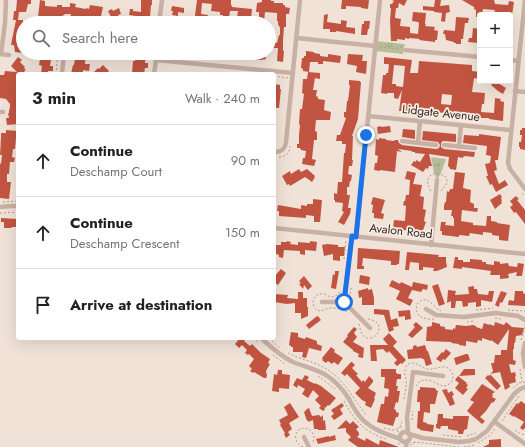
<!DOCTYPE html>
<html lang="en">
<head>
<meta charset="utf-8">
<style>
  body { margin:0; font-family:Jost,sans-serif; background:#f2f2f2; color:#202124 }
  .controls { position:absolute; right:12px; top:12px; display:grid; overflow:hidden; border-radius:4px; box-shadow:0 4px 16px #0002 }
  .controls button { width:36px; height:36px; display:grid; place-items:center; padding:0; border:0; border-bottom:1px solid #e0e0e0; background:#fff; color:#202124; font:20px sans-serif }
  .stop { position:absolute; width:12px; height:12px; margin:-9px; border:3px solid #1a73e8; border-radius:50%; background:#fff }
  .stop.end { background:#1a73e8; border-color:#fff; box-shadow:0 1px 4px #0008 }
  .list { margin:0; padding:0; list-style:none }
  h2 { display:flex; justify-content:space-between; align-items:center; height:52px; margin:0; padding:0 16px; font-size:17px }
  h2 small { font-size:13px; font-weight:400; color:#757577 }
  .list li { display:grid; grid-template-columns:26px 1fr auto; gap:12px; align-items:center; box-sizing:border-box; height:72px; padding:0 16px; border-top:1px solid #e0e0e0 }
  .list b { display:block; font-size:15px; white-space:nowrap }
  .list p { margin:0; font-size:13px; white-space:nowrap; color:#757577 }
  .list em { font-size:13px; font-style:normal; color:#757577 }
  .icon { flex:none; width:22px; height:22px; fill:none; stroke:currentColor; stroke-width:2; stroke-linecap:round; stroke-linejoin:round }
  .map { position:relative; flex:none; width:525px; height:447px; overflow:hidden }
  .search { position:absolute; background:#fff; box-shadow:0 4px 16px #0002; left:16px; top:16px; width:260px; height:44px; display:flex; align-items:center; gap:10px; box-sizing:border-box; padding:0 14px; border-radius:22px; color:#757577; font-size:15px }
  .panel { position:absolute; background:#fff; box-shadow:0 4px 16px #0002; left:16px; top:72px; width:260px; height:268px; border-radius:4px }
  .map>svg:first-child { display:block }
  .grass { fill:url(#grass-tufts) }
  .building { fill:#c25542; fill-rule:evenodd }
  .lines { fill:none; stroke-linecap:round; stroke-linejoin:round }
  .path { stroke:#b39a8e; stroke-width:1; stroke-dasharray:2 2; stroke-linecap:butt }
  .minor { stroke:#c7b0a4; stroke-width:4.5 }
  .route { stroke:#1a73e8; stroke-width:5 }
  .labels { text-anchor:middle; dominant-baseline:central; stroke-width:3.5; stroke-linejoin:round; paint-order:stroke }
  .street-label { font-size:12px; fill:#322825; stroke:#f8ece3 }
</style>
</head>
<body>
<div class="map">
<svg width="525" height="447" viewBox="0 0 525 447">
  <defs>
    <pattern id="grass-tufts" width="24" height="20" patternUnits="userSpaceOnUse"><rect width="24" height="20" fill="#b5be98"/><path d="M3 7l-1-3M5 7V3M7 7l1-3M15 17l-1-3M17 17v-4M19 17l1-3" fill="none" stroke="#9ca383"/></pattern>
  </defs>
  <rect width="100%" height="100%" fill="#f0e2d7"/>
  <g class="grass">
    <path d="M376 41 404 44 403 54 375 51Z"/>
    <path d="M431 157 446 159 441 173 437 180 434 173Z"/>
  </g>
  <g class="building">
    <path d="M17 0H31V4H28L26 12H19L18 20H23V53L15 52 14 45H11L16 20H13L14 11H16Z"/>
    <path d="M40 0 45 1V6L57 7V5H62V7H70V3L76 4 75 7 86 9V8L89 9 90 5 103 7 101 16 98 17V20L93 19V20L82 18V19H80V21L75 20V19H70L71 14H65L61 17H59V21L51 20V17L44 16 42 17 41 23 36 22 37 17H38Z"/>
    <path d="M141 0H152V5H151L150 17H148V23H135L136 16 129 15 130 9H133V11L141 12Z"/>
    <path d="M197 0H231V5L232 6V7L252 9 251 20 237 18 238 11H230L229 18 223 17V15H220V12L211 11 212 4 202 3 201 14 208 15 207 23H194Z"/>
    <path d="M262 0H271V1H274V3H283V5H285V7L290 8 289 14H286V27H284L283 40V51H284L283 62 277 61 278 48H272L273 42 277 43 279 35H280V27H279V25H278V21H277V13L265 12 264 21 259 20V12H256L257 3 262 2Z"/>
    <path d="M342 0H369L368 9 361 8V7L346 6V9H341Z"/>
    <path d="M392 0H407L404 6 399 3 398 8H396L395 18 401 19 400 26 410 27V33L418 34 419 23 418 22 412 21 413 12 426 13 425 24H426L425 26 435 27 434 30 438 31 437 40H435V42L419 40 420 39 409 38V39L405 38V40L397 39V41H391L390 21 391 8H390V4H392L394 1Z"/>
    <path d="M435 0H441L440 6 449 5 450 12 446 13 445 22 441 21 442 13 434 12V11L423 10V6L434 7Z"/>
    <path d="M462 0H494L495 4 508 5 509 1 514 2 512 15H494L495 10 483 9 482 15H480V17H476V10L474 9V7Z"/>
    <path d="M172 6 184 8V13L178 12V16L172 15 173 11H171Z"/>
    <path d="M119 8 121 14 118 15 122 23H105L114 19H112L108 11 112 9 113 11Z"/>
    <path d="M328 14 327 22 341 24V20L347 21 346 27 355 28V34L336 31V32H330V29H323L324 15Z"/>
    <path d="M456 17 469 18 468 23H465L463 39H461V44H456V43H454V42L446 40 445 34H443L444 30 455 31Z"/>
    <path d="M364 21H370L369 29H368L367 35H361L362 24H364Z"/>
    <path d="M473 28 479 29 478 43 468 42 469 38H472Z"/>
    <path d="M306 51 314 52V53L320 54V56L328 57V54L341 56 340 63 323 61V64H318V62H310L309 72 303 71V69L301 68 302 58H304V56H306Z"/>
    <path d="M41 53H52L50 66H53V71H48V74H41L42 66 39 65Z"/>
    <path d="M76 53H86L85 64H90L89 71 83 70V74H71L73 65H74Z"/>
    <path d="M135 53H146L145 63H148V68H145L144 74H132L133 61H135Z"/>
    <path d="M248 53H264L266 59 261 60 248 59Z"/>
    <path d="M348 54 363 55 362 61H367L366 74 356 72 357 66 347 64Z"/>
    <path d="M18 57 22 60 20 62 25 67 24 68 26 70 24 71 27 74H20L18 73V124L7 125 6 118H9L8 113H9V110L10 108V104L6 99 0 98V75H4L5 71 17 72 11 66Z"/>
    <path d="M384 57 412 60 410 73H418L419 61 472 65V71L480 72V79L474 78 472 92 485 93 484 104H482L481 112 494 113 495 98 501 99 500 101 504 102 503 121 489 119V118H474V115L464 114V115L435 112V114L408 111H399L402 90 398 99 394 98V93H387V94L381 93 383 75H386V73H388L389 65 388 64H384ZM394 65 405 66 403 87 396 86V84H392ZM442 94 452 95 451 105 441 104Z"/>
    <path d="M103 65 109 71 106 74H92L98 68 99 69Z"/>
    <path d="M308 72 320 73V79L315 78 313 90H317L316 96 318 97V99L325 100 324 110 331 112 330 120H316L315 131 317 132V140H314L312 159 316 160 314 166 302 164 303 158H305L306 151 301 150 300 148H297V144H299V135L300 125 299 124 300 109H302L304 94 302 93 303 79H307Z"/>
    <path d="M349 80 360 81V82H361L358 119 352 136H353L352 160H353L352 166H349L348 174 352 175 351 181H350L349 187H347V195H350L348 208H351L350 214 344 225 338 222 344 212 342 211 343 203 335 202V200H334V193L337 194 338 182H342L344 153H345L346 144H342V141H336L337 135H340L346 118 344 117V112H346L347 101H348L350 85H349Z"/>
    <path d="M495 81 506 88 503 94 498 91 491 85Z"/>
    <path d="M274 84 280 85V89H281L279 108H274Z"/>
    <path d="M381 126V127L390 126 391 132 378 134 377 127Z"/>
    <path d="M522 128H525V150L520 149V147H519V142H521L522 135H520V130H522Z"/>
    <path d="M403 129 415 130V139L402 137Z"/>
    <path d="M6 130 18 131V138H16L15 149H13L12 157 15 158 14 162H10L9 174H7V182H11L9 199 0 198V163L1 164 2 155H0L1 137V133H6Z"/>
    <path d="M423 131 456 134V142L443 141 441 143V147L444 149 475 152 474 157 465 156 463 157V158L458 157 456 170 450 169V168L448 166 449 157 429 154 432 166H429L428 169 426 168 423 172 411 165 414 161 416 162V160L420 162 425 154 415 153V152H412V151L398 149 402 152 397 151 395 172 380 170V171L374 170 375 163H377L378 156 375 155 376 139 379 140V138L386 139V140L394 141 395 140H398L399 143 402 145 436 149 439 148 440 145 438 142 422 140Z"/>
    <path d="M479 134 501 137 498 160H495L497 170 494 171 499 184 505 180 508 185 496 192 492 184 490 185 486 176H488L485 164 490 163 491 156 486 155 487 146 463 143 464 135 479 136Z"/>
    <path d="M299 169 301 172 307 169 315 176 314 177H315L312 182 305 177 290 186 289 184 287 185 282 176 290 171 291 174Z"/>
    <path d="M407 171 416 173 413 184 422 185 420 196 424 197 423 209 426 210 424 221 426 222 422 233 413 230V231L393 229 394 220 405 221 406 206 403 205 404 201H405L406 195H409L410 180 405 179Z"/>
    <path d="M455 172 465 173 463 188 471 190 470 202 474 204V208H478L477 212 462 210 461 221 473 223V225L486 226 487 216H491V221L497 222V223L510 225 508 241 499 240V236L492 235V233L483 232V235L470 233 469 236 459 235V237L442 235V231H440L441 222H446L445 225 454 226V218H453V216H451L452 210H444V206L445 202H446L447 191 449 192 450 189H453V188Z"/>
    <path d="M500 194 502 197 501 198 502 201H501L502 203 495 209 490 200Z"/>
    <path d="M516 196 519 199 517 200 525 210V224L516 212 514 213 510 207 513 205 510 201Z"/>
    <path d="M373 197 385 200 381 213 384 214 383 219 374 218V213H372L373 205 371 204Z"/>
    <path d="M313 199 322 200 320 222H314V216L306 215V218L279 216V211H277L278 205 301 209V205L307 206V204H313Z"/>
    <path d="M1 218 18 219V227H12L11 228H4V222H1Z"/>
    <path d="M287 241 291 242 290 244 298 245V242L310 243V241L317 242 316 251 305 250V255L300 254V251L284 250 283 258 279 257V255L276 254V251H275V245H281V242H287Z"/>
    <path d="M327 244 338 245V247H345L344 256H340V261L333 260V254L324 256 322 245Z"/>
    <path d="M358 248 400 251 399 264H397V265H391V261L363 258 362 266H364V269H357Z"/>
    <path d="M407 252 439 255 438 257H446V261L447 267 437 271H433L434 268 423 267V270H419V263L410 262 409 270H405Z"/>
    <path d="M455 257H458V260H463V262H470V259L482 260V262H486V264L494 265V261L500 262V264L508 263 509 266 517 267 518 263 524 264 522 276H516L517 272 508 274 509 278 500 279V275H490L491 271 462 267V269L453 268Z"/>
    <path d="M281 269 286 273 278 285 274 282V277Z"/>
    <path d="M335 271H339L336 289 331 288 333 274 335 275Z"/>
    <path d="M360 275 370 277 369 285 359 283Z"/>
    <path d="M304 276 312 286 308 290 304 285 303 289 299 284 301 283 299 281Z"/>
    <path d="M392 280 400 284 401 282 412 287 413 282 428 285 427 290 423 289 421 292 412 290 408 298 413 300 410 306 396 299 400 291 389 286Z"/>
    <path d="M438 284 445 304 439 306 432 286Z"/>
    <path d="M474 286V289H477L478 294 488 295 489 291H494L492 302 481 300V306L476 307V302L468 303V306L463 307 462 301H456L455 308H451V301L447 303 448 290 456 291 455 295 469 294 468 287Z"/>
    <path d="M368 288V290L372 289 374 298V305H362V297L359 298 358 291Z"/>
    <path d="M501 291 507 293 502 303 500 302 499 307 495 305Z"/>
    <path d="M515 291H523V293L525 294V306L508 305 509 300 514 301Z"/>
    <path d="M298 292H303V298H307V307H308V316L301 319V313H295V303L287 304 274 302V294L288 295 287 298 298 299Z"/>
    <path d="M374 309 389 310 391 320 397 318 399 326 393 327 394 330 389 332 384 315 374 314Z"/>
    <path d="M410 310 411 319 405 320V316L399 317 398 311Z"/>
    <path d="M317 316V317L318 316 321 320 309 329 306 325Z"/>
    <path d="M416 322 423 328 412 338 408 335 415 327 413 325Z"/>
    <path d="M432 322 440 324V326L445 327V329L453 330V328L455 329 456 325 466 326 473 325 476 326V327L482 329 484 323 489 325V324L494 326 495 322 504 325 506 322 512 327 524 328 522 335 516 336 515 343H514V349H513V360L516 361 515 365 509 364 511 373 515 372 516 376 515 377 516 382 509 384 510 387 505 390 500 372 490 374 501 386 497 390 485 378 488 375 489 376 493 371 491 363H494L495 355H501V350H507L509 329 498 345 491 340V341L482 338V341L478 340 477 343 466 341V346L459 345V344L451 343 452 342 426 341 427 327 432 326Z"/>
    <path d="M354 327 357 329 354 333 357 337 353 342 364 348 363 358 358 357 359 354 353 351V350L343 342 348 336 347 335Z"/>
    <path d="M291 332 298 333V337L305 339 306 337 317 341V344L322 346 321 351 309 348 306 358 302 357 303 352H293V347H291V346L289 345Z"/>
    <path d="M389 333 397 342 393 346 406 360 402 364 401 363 397 366 394 363 397 360 389 351 387 353 383 349 376 350 377 361H371L370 345H388L383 339Z"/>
    <path d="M240 338H247L244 341 250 346 252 344 261 353 270 359 268 363 270 364 266 371 267 376 266 378H264L254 372 253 373 250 371 252 369 249 366 254 359 249 354 248 355 245 353 247 350 242 345 239 348 235 344Z"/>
    <path d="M416 345 417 347 425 345 427 351H428L432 364 426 366 424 359H422V358L408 359 407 350 413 349V346Z"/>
    <path d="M331 347 335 350 334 352 343 358 338 365 334 362 332 364 328 361 326 363 322 360 323 359 322 358Z"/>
    <path d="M446 349 451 353 445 360 443 359 441 362 436 359 442 352 443 353Z"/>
    <path d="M466 354H468L470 360 456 365 454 358Z"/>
    <path d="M351 362H352L355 365 352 368 358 374 356 375 362 382 363 380 365 382 369 376 373 380V382L368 388 376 393 374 398 375 399 371 408 365 405 366 402 362 400 355 393 360 388 347 374 345 376 341 373Z"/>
    <path d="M381 369H396V373H397V374H401V379H397L396 386H398L397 391H400L398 403 396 402 394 409 396 410V412L399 413 398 417H396L393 426 377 422 381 404H384L385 396 388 397 389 389 384 388 385 377H381Z"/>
    <path d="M464 369H475V375L459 376Z"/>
    <path d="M278 370H282V374L290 375 289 389 279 388V392L272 391 274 374 277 375Z"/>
    <path d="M305 375 309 377 307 380 315 384V383L321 386 336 398 329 406 328 405 325 408 324 407 325 409 323 411 319 408 321 406 315 400 319 396 313 390 308 398 302 394 305 389 298 385 297 388 293 385 297 378 302 380Z"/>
    <path d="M458 376 467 383 466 384 468 385 466 388 468 389 463 395 455 388 459 383 455 380Z"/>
    <path d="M482 384 495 392 492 394 493 395 492 397 496 399 493 403 492 402 486 411 480 417 485 421 482 424 467 411 474 402 470 400Z"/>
    <path d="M420 387 435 388 436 390 438 391 435 404H430V413L424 412 423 422 427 423V424L434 425 433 432 420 430V429L417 428 418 411H420V402H417L418 390H420Z"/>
    <path d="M447 389 448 393 452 391 454 395 452 396 455 404 450 406 442 390Z"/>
    <path d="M521 401 525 404V428L523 430 520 428 524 422 514 416V417L509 414 517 403 518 404Z"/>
    <path d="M290 403 299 417 289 423 292 429 288 432 290 435 286 438 284 434 285 433 280 425 281 424 279 420 288 415 284 407Z"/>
    <path d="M342 403 344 406 340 409 343 414 334 420 331 416 334 414 331 410Z"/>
    <path d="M309 408 312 416 319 415 321 417 323 415V421L325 420 326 430H318V429H314L313 420 308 422V420L307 421 304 412 307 409Z"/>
    <path d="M438 414H443V418L453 419V416H469L467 429 464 430 463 434H458V431L448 429V426H441L440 429 436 428V424H437Z"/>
    <path d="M346 420 350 424 353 421 359 427 356 429 359 433V435L357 437 365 441 366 438 379 445 380 440 399 447H358L348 440 351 437 346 432V428L337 429Z"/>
    <path d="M335 435 336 440 318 444 316 439 329 436V437Z"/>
    <path d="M501 439V447H483L489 444V440Z"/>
  </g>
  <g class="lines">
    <g class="path">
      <path d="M61 23 65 21 71 23"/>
      <path d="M380 47 399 49 400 50"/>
      <path d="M400 48 401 47 405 45"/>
      <path d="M56 74 58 53"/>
      <path d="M274 76 288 78"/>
      <path d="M279 157C286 157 290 153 290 146"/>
      <rect x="438" y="163" width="2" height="2"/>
      <path d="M436 173V171L440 169"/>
      <path d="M431 191C428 185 425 181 431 175 436 172 441 174 446 177 449 184 445 186 441 191"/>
      <path d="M522 193 525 196"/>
      <path d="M3 202 17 201"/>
      <path d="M0 213 18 212"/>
      <path d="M344 259 346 240"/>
      <path d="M351 288 350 296 352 302"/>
      <path d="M340 292C330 303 328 292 320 294 317 295 314 297 313 300 313 303 313 305 314 307 319 315 325 308 331 308 337 308 343 309 347 312"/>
      <path d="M476 310 493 308"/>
      <path d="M508 310 525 311"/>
      <path d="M495 318 502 319"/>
      <path d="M434 319H427L419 316 416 310 417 304C428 293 432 307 441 311"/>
      <path d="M467 322 474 321"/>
      <path d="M359 324C360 327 360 331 362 334 371 348 392 323 368 319"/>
      <path d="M253 338 259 343"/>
      <path d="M269 338 280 348"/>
      <path d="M521 340 525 328 524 324"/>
      <path d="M288 353C299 359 312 361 323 367 345 379 352 398 367 416"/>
      <path d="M273 355 285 364"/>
      <path d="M520 369 522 382"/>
      <path d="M318 376 322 379 335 389"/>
      <path d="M513 388 519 383 525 382"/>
      <path d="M404 399C405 393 407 386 406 380 406 377 404 374 405 371 405 369 406 366 407 365 414 359 421 368 427 369 434 370 440 366 446 367 453 370 456 380 449 384 440 391 434 376 420 381L416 386"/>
      <path d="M344 401C354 420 364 432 386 439"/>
      <path d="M412 420 413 411"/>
      <path d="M502 421 519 396"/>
      <path d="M400 427 402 422"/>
      <path d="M384 428 393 430 397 429"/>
      <path d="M515 430 519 433 525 435"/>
      <path d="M398 432 397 429 400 427 402 428"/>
      <path d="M443 435 462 437"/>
      <path d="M467 436 476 433"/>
      <path d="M398 443 401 445"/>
      <path d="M414 443 415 442 459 447"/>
      <path d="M478 443 490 435 495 429"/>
      <path d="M410 445 414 443 413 442"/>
      <path d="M303 447C287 439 300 420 312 432L314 436 313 444"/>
      <path d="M464 447 475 445"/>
    </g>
    <g class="minor">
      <path d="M525 0 508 163 510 169 525 189"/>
      <path d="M159 23 162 0"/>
      <path d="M297 38 375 46"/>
      <path d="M405 50 480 57"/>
      <path d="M0 54 9 55"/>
      <path d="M1 54 5 23 6 0"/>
      <path d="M156 60 293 73"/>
      <path d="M510 60 518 61"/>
      <path d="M62 74 64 53"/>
      <path d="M154 74 157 53"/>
      <path d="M515 91 525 92"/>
      <path d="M0 112H3"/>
      <path d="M368 116 511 130"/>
      <path d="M402 141 436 145"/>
      <path d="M418 143 420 121"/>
      <path d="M444 145 475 148"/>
      <path d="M459 147 461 125"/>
      <path d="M274 152C282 152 285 149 286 142L300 0"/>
      <path d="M0 207 12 206H18"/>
      <path d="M274 228 525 254"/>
      <path d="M356 237 380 0"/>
      <path d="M431 245 437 180"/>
      <path d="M322 302H344L370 328"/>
      <path d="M344 302 352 236"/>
      <path d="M426 309 436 315 464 317 496 313 518 316 525 320"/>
      <path d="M261 338C271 347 280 356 293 362 305 367 318 369 329 377 337 383 344 391 349 399 353 407 357 414 363 420 373 430 387 434 400 439"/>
      <path d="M525 343 523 353 525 367"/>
      <path d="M495 422 525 444"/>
      <circle cx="405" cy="437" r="5"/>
      <path d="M408 433 407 418 413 372 443 376"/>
      <path d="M409 434 423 438 459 442 469 441 476 439 487 431 514 394 520 389 525 387"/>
      <path d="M304 437 309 447"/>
      <path d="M406 447 407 441"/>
    </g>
  </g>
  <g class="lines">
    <path class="route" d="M344 302 352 236 356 237 366 135"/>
  </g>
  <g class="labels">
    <g class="street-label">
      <text transform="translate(441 113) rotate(6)">Lidgate Avenue</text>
      <text transform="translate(401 231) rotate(6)">Avalon Road</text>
    </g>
  </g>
</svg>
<div class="controls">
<button>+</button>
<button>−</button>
</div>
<div class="stop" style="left:344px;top:302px"></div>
<div class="stop end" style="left:366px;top:135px"></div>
<div class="search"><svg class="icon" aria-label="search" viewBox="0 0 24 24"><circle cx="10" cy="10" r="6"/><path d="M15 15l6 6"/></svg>Search here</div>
<section class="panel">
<h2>3 min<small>Walk · 240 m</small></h2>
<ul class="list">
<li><svg class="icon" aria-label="ahead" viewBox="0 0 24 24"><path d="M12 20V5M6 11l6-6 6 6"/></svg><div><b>Continue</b><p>Deschamp Court</p></div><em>90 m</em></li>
<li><svg class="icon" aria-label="ahead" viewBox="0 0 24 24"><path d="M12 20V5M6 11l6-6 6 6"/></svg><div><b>Continue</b><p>Deschamp Crescent</p></div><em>150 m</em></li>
<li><svg class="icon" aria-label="arrive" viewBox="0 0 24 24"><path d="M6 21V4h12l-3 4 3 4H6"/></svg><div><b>Arrive at destination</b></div></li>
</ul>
</section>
</div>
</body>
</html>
